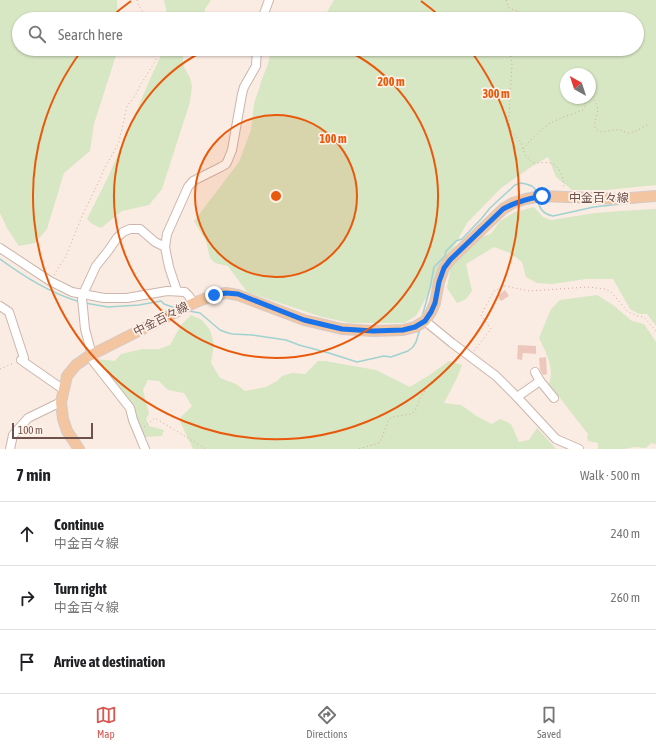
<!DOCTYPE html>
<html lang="en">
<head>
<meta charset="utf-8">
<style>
  body { margin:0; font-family:"Asap Condensed","Noto Sans JP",sans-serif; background:#f6f6f6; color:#202124 }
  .compass { position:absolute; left:560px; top:68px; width:36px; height:36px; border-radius:50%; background:#fff; box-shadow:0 1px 3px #0004; rotate:321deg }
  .scale { position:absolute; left:12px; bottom:10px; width:81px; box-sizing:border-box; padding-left:4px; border:2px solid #6f514b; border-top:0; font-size:11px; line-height:14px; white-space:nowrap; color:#6f514b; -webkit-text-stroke:3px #fdf1e8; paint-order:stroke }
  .stop { position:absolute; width:12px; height:12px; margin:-9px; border:3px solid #1a73e8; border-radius:50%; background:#fff }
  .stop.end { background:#1a73e8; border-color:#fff; box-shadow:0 1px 4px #0008 }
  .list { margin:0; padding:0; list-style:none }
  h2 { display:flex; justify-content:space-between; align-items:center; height:52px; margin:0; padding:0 16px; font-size:17px }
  h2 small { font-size:13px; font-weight:400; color:#757577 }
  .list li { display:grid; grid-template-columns:26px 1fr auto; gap:12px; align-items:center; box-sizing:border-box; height:64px; padding:0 16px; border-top:1px solid #e0e0e0 }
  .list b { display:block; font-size:15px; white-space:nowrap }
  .list p { margin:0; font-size:13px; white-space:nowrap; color:#757577 }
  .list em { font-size:13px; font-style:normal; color:#757577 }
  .icon { flex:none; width:22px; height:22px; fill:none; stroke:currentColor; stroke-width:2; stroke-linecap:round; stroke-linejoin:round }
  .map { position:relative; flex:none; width:656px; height:449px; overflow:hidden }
  .search { position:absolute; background:#fff; box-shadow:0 1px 3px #0004; left:12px; right:12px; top:12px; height:44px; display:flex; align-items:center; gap:10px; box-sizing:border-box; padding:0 14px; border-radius:22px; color:#757577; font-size:15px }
  .sheet { height:244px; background:#fff }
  nav { display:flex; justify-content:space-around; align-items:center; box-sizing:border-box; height:56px; border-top:1px solid #e0e0e0; background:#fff; font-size:11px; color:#757577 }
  nav a { display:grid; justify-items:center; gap:2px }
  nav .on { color:#da5751 }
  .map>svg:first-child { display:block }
  .green { fill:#d7e6c3; fill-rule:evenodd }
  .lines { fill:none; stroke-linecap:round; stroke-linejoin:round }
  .stream { stroke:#a0d2d1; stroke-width:1.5 }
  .building { fill:#edc7bc }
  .minor-casing { stroke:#ccb5ad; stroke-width:10 }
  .major-casing { stroke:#d4cbc9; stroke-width:12 }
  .path { stroke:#d1aaa0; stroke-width:1; stroke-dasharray:1 3; stroke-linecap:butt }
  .minor { stroke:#fff; stroke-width:8 }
  .major { stroke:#f3c5a0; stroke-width:10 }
  .route { stroke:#1a73e8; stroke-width:5 }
  .ring { fill:none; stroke:#e8590c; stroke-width:2 }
  .labels { text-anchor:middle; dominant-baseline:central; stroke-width:3.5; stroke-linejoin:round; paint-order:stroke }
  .street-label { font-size:12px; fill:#6f514b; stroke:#fdf1e8 }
  .centre { fill:#e8590c; stroke:#fdf1e8; stroke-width:2 }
  .ring-label { font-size:12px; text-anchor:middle; font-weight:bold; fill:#e8590c; stroke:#fdf1e8; stroke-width:3.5; stroke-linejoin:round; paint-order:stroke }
</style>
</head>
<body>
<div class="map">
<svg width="656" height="449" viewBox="0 0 656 449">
  <rect width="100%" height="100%" fill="#faece2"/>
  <g class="green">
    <path d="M0 0H117V6L123 19H19V49H118L94 124 90 151 64 173 47 229 35 243 19 246 7 228 0 213Z"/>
    <path d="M164 0H211L205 9 204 19H168Z"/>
    <path d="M334 0H656V185L606 190H572L556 177 548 157 531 167 501 188 467 223 416 316 404 323H351L322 317 247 292 228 266 215 263 210 258 206 241 194 221 239 162 251 130 254 104 262 79 268 64 271 49H637V19H323ZM566 74H590V98H566Z"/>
    <path d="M164 49H185L183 51V65L190 78 192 86 190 102 162 189 149 205 122 211 101 228 92 224 87 219 110 173 151 77Z"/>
    <path d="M534 207 543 217 551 220 595 213 620 211 656 209V326L647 314H639L630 309 613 279H586L552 284 537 283 526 277 522 262 510 253 494 247 466 264 472 291 466 299 457 303 447 288 450 271 454 260 481 237 491 234 500 221 515 212Z"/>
    <path d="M597 295 613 305 632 321 644 324 656 342V444L651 443 646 448 634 447 624 449H598V443L588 441 587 437 588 434 549 384C555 369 546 352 539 338L551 309 560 300Z"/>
    <path d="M191 315 202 320 210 330 214 344 211 363 220 378 236 384 245 391 266 387 277 381 282 376 292 373 305 374 318 361H325L376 370 410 387 431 374 449 361 462 365 457 378 444 403 461 405 478 417 492 424 500 419 511 424 519 442 529 440 537 428 556 449H193L179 419 192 406 184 393 168 390 159 381 148 380 143 390 149 414 146 419 149 426 164 430 162 436 144 437 136 420 135 408 101 368 96 359 115 361 121 354 143 349H159L170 345 181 325Z"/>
  </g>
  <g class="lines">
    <g class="stream">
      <path d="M538 201C540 210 544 214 553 216L594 207 648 201"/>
      <path d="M0 259C25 277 50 293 80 302"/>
      <path d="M85 303 108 307 139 305 161 301 164 304 175 308"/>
      <path d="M189 311 200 313 220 330 228 333 233 334 252 335 286 340 299 345 329 353 357 362 384 356 391 357 408 351 413 347 416 342 420 329"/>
      <path d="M422 317 430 288 434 267 445 256 446 251 456 241 462 239 482 218 490 208 515 185 521 183 526 184 532 186 535 189 536 193"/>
    </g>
  </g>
  <g class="building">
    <path d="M505 290 509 296 501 301 497 296Z"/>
    <path d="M518 345 536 346V354L523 353 522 360 517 359Z"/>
    <path d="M546 357 547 374 543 375 540 369 539 358Z"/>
  </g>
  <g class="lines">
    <defs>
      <g id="minor">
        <path d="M262 19 269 0"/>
        <path d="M0 248 50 281 72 292 104 298H127L167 291 185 292 188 295 194 303"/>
        <path d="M177 291 169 267 165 247 167 234 188 187 193 181 221 167 226 164 228 160 232 150 242 94 244 87 256 66 257 49"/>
        <path d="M0 306 9 312 24 358 21 360 64 390"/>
        <path d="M425 321 452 343 496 376 517 397 556 439 579 449"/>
        <path d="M92 355 85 329 83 308 82 299 83 294 96 266 108 251 117 238 123 232 130 229H140L155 242 165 247"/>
        <path d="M89 356 130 408 133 420 145 449"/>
        <path d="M535 372 540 381 554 398"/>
        <path d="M517 397 540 381"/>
        <path d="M10 449 13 435 28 418 61 402"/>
      </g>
      <path id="major" d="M79 449 67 431 63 419 61 402 67 376 76 365 89 356 194 303 214 295 226 293 238 295 304 320 342 329 373 331 403 330 415 327 425 321 431 312 435 303 439 282 444 268 450 260 503 209 513 203 526 199 541 196 617 199 656 196"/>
    </defs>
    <use href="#minor" class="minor-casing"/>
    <use href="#major" class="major-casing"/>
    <g class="path">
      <path d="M137 0 138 4 147 19"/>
      <path d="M506 0 509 8 531 16 529 19"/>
      <path d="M513 49 510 53 512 65 509 114V123L511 131 521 142 525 155 533 163C539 163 545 162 550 163 560 165 565 180 563 189"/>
      <path d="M590 93C600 108 599 109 594 125 599 138 611 128 620 130 623 131 626 133 629 133 637 132 643 126 650 124"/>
      <path d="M523 149C530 141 537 133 546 126 557 118 571 115 583 110 586 106 585 102 585 98"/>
      <path d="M54 275 66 256 82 216 100 179 105 167 111 157 119 142 127 106 135 96 141 84 156 60 160 49"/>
      <path d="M474 351 491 329 481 315 494 291 505 286 529 291 588 287 605 289 611 292 628 312 638 316 644 317 656 331"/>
      <path d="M0 369 14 363"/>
      <path d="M144 427 155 418 206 449"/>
      <path d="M359 449 379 443 381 440 388 421 392 417 411 414 415 411 421 397 430 383 460 358"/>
    </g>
    <use href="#minor" class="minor"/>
    <use href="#major" class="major"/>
  </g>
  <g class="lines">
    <path class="route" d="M214 295 226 293 238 294 304 320 342 329 373 331 403 330 415 327 425 321 431 312 435 303 439 282 444 268 450 260 503 209C515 202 527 199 542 196"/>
  </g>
  <circle cx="276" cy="196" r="81" fill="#e8590c" fill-opacity=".12"/>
  <g class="ring">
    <circle cx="276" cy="196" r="81"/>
    <path d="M344 49A162 162 0 1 1 208 49"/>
    <path d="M110 18A243 243 0 0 1 131 1M421 1A243 243 0 0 1 442 18M470 50A243 243 0 1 1 82 50"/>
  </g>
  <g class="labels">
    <g class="street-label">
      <text x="599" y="198">中金百々線</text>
      <text transform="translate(161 319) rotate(-27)">中金百々線</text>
    </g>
  </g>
  <circle cx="276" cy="196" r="6" class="centre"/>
  <g class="ring-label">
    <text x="391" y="86">200 m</text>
    <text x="496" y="98">300 m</text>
    <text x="333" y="143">100 m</text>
  </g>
</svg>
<svg class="compass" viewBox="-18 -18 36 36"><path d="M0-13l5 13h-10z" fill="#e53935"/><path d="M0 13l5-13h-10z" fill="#757577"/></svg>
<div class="scale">100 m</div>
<div class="stop" style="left:542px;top:196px"></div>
<div class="stop end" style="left:214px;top:295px"></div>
<div class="search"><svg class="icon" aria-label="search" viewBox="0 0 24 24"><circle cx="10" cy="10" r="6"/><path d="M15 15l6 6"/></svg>Search here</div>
</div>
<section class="sheet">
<h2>7 min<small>Walk · 500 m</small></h2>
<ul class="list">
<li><svg class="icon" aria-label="ahead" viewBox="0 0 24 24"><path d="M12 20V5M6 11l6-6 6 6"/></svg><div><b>Continue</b><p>中金百々線</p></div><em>240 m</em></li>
<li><svg class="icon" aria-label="right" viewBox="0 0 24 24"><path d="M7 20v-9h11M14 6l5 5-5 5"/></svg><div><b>Turn right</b><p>中金百々線</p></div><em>260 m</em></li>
<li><svg class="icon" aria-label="arrive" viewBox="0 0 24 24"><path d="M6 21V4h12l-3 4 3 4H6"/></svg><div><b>Arrive at destination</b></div></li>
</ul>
</section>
<nav>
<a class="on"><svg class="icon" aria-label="map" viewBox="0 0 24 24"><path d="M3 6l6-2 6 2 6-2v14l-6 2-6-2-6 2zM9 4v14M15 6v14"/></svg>Map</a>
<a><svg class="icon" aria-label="directions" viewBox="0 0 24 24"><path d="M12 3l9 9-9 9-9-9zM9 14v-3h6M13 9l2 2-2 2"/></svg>Directions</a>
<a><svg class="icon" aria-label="saved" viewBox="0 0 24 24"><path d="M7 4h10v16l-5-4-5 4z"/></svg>Saved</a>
</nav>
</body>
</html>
